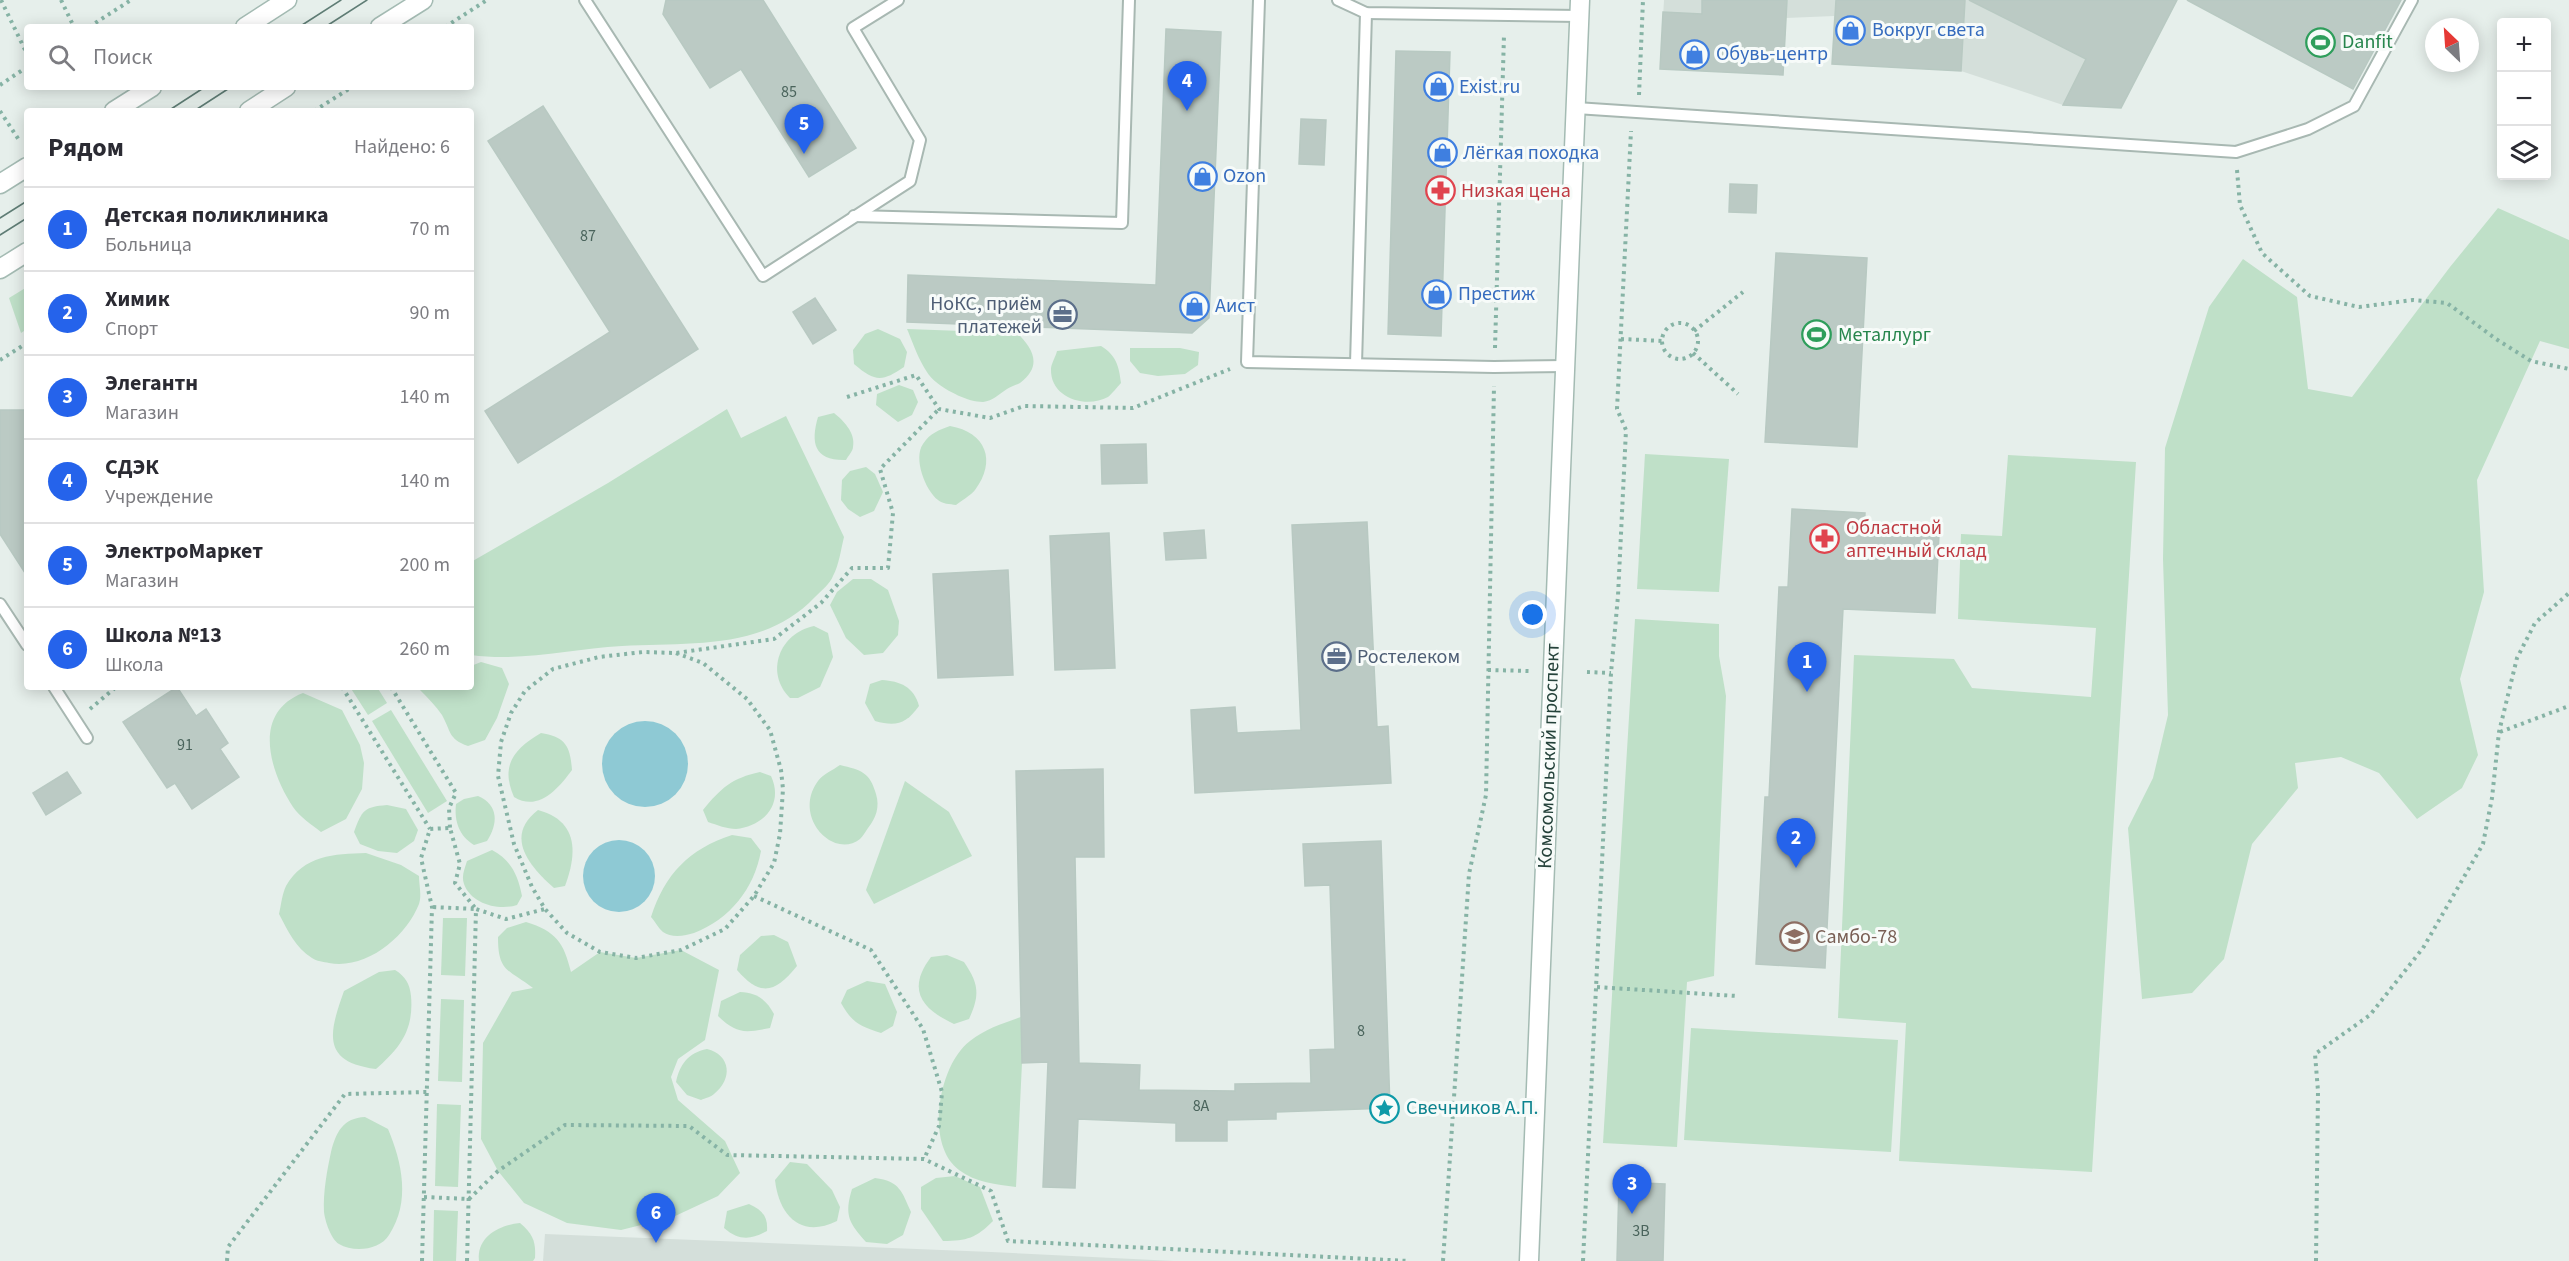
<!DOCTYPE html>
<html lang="ru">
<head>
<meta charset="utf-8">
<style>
  body { margin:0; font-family:"Source Sans 3",sans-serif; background:#f7f7f7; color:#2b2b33 }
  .controls { position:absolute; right:18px; top:18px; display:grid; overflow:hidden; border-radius:6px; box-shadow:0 3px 15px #0003 }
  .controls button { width:54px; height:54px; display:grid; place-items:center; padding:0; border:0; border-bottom:2px solid #e1e1e2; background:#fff; color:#2b2b33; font:30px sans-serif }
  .compass { position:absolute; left:2425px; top:18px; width:54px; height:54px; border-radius:50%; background:#fff; box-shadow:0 3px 15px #0003; rotate:335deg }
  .you { position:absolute; left:1533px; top:615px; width:21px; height:21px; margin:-15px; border:4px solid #fff; border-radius:50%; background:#1a73e8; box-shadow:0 0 0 9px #1a73e833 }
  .badge { display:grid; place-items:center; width:39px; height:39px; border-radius:50%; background:#2563eb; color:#fff; font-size:20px; font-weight:700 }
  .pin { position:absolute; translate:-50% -50px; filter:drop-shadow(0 2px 3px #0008) }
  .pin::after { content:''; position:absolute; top:32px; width:21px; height:18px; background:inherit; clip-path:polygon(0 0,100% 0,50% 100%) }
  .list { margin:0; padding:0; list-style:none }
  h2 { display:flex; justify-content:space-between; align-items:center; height:78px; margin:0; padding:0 24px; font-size:26px }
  h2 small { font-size:20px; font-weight:400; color:#7c7c81 }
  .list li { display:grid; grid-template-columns:39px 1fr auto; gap:18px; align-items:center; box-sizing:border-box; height:84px; padding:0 24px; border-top:2px solid #e1e1e2 }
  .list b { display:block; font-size:22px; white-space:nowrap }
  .list p { margin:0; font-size:20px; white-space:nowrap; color:#7c7c81 }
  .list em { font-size:20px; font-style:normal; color:#7c7c81 }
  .icon { flex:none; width:33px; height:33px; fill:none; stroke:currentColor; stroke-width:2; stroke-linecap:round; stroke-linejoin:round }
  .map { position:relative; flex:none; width:2569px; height:1261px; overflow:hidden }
  .search { position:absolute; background:#fff; box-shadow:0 3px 15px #0003; left:24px; top:24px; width:450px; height:66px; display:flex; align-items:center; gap:15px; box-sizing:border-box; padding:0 21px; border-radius:6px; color:#7c7c81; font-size:22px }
  .panel { position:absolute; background:#fff; box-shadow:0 3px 15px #0003; left:24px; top:108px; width:450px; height:582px; border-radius:6px }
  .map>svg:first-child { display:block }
  .built { fill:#d4dfda }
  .green { fill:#bfe0c8 }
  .water { fill:#8ec9d4 }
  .building { fill:#bbcac4; stroke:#b8c9c2; stroke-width:1.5 }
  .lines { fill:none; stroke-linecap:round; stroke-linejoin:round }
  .lane-casing { stroke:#a8b8b2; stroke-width:14 }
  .secondary-casing { stroke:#a4bbb3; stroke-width:21 }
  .path { stroke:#86b3a5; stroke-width:4; stroke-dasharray:3 4.5; stroke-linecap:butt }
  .lane { stroke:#fff; stroke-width:10 }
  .secondary { stroke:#fff; stroke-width:18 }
  .tram { stroke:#5f7d75; stroke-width:1.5 }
  .labels { text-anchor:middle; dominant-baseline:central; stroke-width:6; stroke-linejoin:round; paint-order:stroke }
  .number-label { font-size:16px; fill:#4a645c }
  .shop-label { font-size:20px; fill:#366cbe; stroke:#f7fbf9; text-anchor:start }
  .leisure-label { font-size:20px; fill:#27864d; stroke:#f7fbf9; text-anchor:start }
  .health-label { font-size:20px; fill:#be3a42; stroke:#f7fbf9; text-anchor:start }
  .service-label { font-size:20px; fill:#4e5e75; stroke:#f7fbf9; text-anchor:end }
  .street-label { font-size:20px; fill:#24423a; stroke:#f7fbf9 }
  .education-label { font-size:20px; fill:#785e54; stroke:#f7fbf9; text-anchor:start }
  .culture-label { font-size:20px; fill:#0d838f; stroke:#f7fbf9; text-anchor:start }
</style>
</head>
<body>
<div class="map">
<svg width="2569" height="1261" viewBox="0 0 2569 1261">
  <rect width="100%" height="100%" fill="#e6efeb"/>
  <g class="built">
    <path d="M1664 0H2177L2121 108 2063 105 1961 71 1832 64 1834 16 1786 18 1783 75 1660 69Z"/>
    <path d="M545 1234 991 1252 1174 1261H543Z"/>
  </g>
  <g class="green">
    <path d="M2498 208 2569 240V349L2540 341 2477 480 2484 592 2460 679 2478 755 2462 788 2417 819 2379 773 2341 757 2295 763 2298 788 2252 844 2224 959 2192 993 2142 999 2128 828 2153 778 2168 715 2163 559 2165 448 2209 307 2243 259 2297 297 2308 389 2352 397 2450 267Z"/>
    <path d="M27 287V329L21 333 9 298Z"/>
    <path d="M878 329 900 339 907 352 904 367C882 382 875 382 854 364L853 350 865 334Z"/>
    <path d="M907 329 1017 333C1033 348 1043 366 1020 383 1016 385 1011 386 1007 389 999 394 993 401 983 402 968 402 947 391 936 382 922 371 914 345 907 329Z"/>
    <path d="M1101 346C1116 355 1119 366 1121 383 1117 387 1112 394 1108 397 1086 409 1050 398 1051 369 1051 364 1056 356 1057 351Z"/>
    <path d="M1130 348H1180L1199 352 1198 365 1185 374 1158 376 1140 373 1130 361Z"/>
    <path d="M899 385 913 390 918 402 912 415 898 422 876 405 877 394Z"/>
    <path d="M727 409 741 438 786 416 844 537C841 549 839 565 833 576 830 584 821 591 815 597 764 651 690 642 622 646 571 649 521 662 471 655V562L608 483Z"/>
    <path d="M834 413C843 420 856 433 853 447 853 451 848 456 846 460 815 461 810 444 818 417Z"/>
    <path d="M950 426C986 432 997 461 975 490 970 496 962 500 956 505 950 504 942 504 938 500 925 490 913 458 923 444 930 433 939 430 950 426Z"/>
    <path d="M1645 454 1729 459 1719 592 1637 589Z"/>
    <path d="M2008 455 2136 462 2092 1172 1899 1161 1906 1023 1838 1018 1854 655 1954 659 1972 688 2091 697 2096 628 1958 619 1961 534 2002 536Z"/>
    <path d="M866 467 875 474 883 492 874 511 860 517 848 509 841 500 842 480 850 471Z"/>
    <path d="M853 579H871L888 590 899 621 898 635 883 653 864 655 846 638 830 605 837 592Z"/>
    <path d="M1635 619 1719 624V656L1726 696 1714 976 1687 982 1677 1147 1603 1143Z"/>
    <path d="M814 626 828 633 833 657 820 687 798 698H790C764 672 780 633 814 626Z"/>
    <path d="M481 662 502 668 509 684 497 718 485 740 468 746C448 739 451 731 442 715 436 706 428 698 420 690L421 687H471V666Z"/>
    <path d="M882 680C900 681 914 687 919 706 906 724 896 727 875 721L865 703 870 684Z"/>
    <path d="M350 687H377L387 703 368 715Z"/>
    <path d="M303 693 342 710 360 745 364 763 362 789 346 819 321 832C312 825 300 817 293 807 270 772 251 713 303 693Z"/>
    <path d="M391 710 447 801 428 813 372 721Z"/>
    <path d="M541 733C565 737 570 745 572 770 558 789 538 812 514 797 500 765 514 749 541 733Z"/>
    <path d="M840 765C861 770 870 772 876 794 880 807 876 818 868 828 866 831 863 836 860 839 833 860 792 816 818 781 823 774 833 770 840 765Z"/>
    <path d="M760 772 771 776C784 804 764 826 736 829 727 829 717 825 708 822L703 810C721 788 732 778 760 772Z"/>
    <path d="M905 781 949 812 972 856 874 904 866 890Z"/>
    <path d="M478 796C499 805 498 824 487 841L474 845C459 836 454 821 456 804L464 799Z"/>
    <path d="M387 805 406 809 418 830 414 841 397 853 378 851 360 844 354 832C362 810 364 807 387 805Z"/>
    <path d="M538 810C579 821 577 854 565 886L554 888C529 866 504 836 538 810Z"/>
    <path d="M732 835 751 838 761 851C754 889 730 919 694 933 685 936 671 938 663 932 658 928 655 921 651 917 665 874 689 849 732 835Z"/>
    <path d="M492 850C511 860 518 875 522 896L517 905C499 911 471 904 464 884 461 876 465 868 467 861Z"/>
    <path d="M366 853 401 865 419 876C419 885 422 896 419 904 406 937 366 970 329 963 324 962 316 961 312 958 295 947 288 931 279 914 281 906 282 894 286 886 304 855 334 854 366 853Z"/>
    <path d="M443 918H467L465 976 441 975Z"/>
    <path d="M526 922C556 931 564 943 571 972L600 952 636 958 681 950 719 970 705 1040 678 1059 671 1077 678 1100 725 1141 740 1173 718 1196 673 1217 621 1230 567 1223 524 1203 498 1171 481 1139 483 1043 512 992 533 988C508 969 498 972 498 937L507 928Z"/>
    <path d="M774 935 788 942 797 966C776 992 761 998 737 970L740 955 761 936Z"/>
    <path d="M947 955 964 962C979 984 980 995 969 1019L954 1024C922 1009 906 990 931 957Z"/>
    <path d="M395 970C405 976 410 984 411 996 414 1030 400 1048 376 1069 321 1062 329 1033 344 991L379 972Z"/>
    <path d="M867 981 885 984 897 1012 893 1026 881 1033C860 1026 852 1023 841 1003L847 990Z"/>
    <path d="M740 992C757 993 766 999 774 1014L770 1028C744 1033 737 1034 718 1016L721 1001Z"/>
    <path d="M441 999 464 1000 462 1082 438 1081Z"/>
    <path d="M1021 1017 1022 1063 1016 1187C996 1184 976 1183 959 1170 924 1144 939 1064 970 1041 985 1029 1004 1023 1021 1017Z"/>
    <path d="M1691 1028 1898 1040 1891 1152 1684 1140Z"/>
    <path d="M707 1049C731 1055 733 1079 714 1094 711 1097 705 1098 701 1100L687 1095 676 1082C680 1064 688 1053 707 1049Z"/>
    <path d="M437 1104 461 1105 458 1187 435 1186Z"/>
    <path d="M365 1117 388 1129C402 1162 411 1202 389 1235 380 1250 354 1253 339 1244 331 1239 325 1221 324 1212 323 1192 327 1171 331 1152 336 1132 343 1118 365 1117Z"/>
    <path d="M790 1162 807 1164 832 1190 840 1207 837 1221C800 1239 779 1215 775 1180Z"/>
    <path d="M955 1176 980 1187 993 1221C976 1238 967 1241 943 1241L921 1209V1187L936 1178Z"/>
    <path d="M875 1178C900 1181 902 1192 911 1212L903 1235 887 1244 866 1242C849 1223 844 1215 852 1189Z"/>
    <path d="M749 1204C762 1210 768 1216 767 1231 751 1240 739 1241 724 1228L727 1211Z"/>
    <path d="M434 1210 458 1211 456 1261H433Z"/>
    <path d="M520 1223C533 1234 536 1242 535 1258L533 1261H479C476 1237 499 1225 520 1223Z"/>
  </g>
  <g class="water">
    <circle cx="645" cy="764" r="43"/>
    <circle cx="619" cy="876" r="36"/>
  </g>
  <g class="building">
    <path d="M666 0H763L856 148 809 177 741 69 710 88 663 14Z"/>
    <path d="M1702 0H1787L1783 75 1660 69 1663 12 1702 14Z"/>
    <path d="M1836 0H1965L1961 71 1832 64Z"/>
    <path d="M1969 0H2177L2121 108 2063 105 2086 59Z"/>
    <path d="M2187 0H2401L2353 89Z"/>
    <path d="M1166 29 1221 32 1209 318 1192 333 907 322 908 275 1156 285Z"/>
    <path d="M1396 51 1450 52 1441 336 1388 334Z"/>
    <path d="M543 106 698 349 518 463 485 411 610 332 488 141Z"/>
    <path d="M1301 119 1326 120 1324 165 1299 164Z"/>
    <path d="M1730 184 1757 185 1756 213 1729 212Z"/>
    <path d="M1776 253 1867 258 1857 447 1765 442Z"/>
    <path d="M815 298 836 330 813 344 793 312Z"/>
    <path d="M0 410H27V576L0 534Z"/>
    <path d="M1146 444 1147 483 1102 484 1101 445Z"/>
    <path d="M1792 509 1865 513 1864 531 1939 535 1935 613 1843 609 1825 968 1756 964 1765 797H1769L1779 587H1788Z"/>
    <path d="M1367 522 1377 727 1388 726 1391 783 1195 793 1191 710 1235 707 1237 733 1301 730 1292 525Z"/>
    <path d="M1204 530 1206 558 1166 560 1164 533Z"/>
    <path d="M1109 533 1115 668 1055 670 1050 536Z"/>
    <path d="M1008 570 1013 675 938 678 933 574Z"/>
    <path d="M177 687 196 716 206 709 228 743 220 749 239 777 192 809 175 783 167 788 123 722Z"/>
    <path d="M1103 769 1104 857H1075L1079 1063 1140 1065 1139 1090 1235 1091V1084L1311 1083 1310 1050 1335 1049 1330 885 1305 886 1303 844 1381 841 1390 1108 1276 1112V1119L1227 1120V1141H1176V1123L1078 1119 1075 1188 1043 1187 1048 1062 1022 1063 1016 771Z"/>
    <path d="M67 772 81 793 46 815 33 793Z"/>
    <path d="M1619 1182 1665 1184 1663 1261H1617Z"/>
  </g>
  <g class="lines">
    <defs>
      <g id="lane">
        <path d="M585 0 763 276 910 181 920 140 853 28 898 0"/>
        <path d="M1259 0 1247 362 1494 367 1565 366"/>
        <path d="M1338 0 1366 13 1579 16"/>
        <path d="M1576 108 2236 152 2308 129 2354 106 2412 0"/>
        <path d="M854 216 1122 223 1129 0"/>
        <path d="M1356 364 1366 13"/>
        <path d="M0 604 27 645"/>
        <path d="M54 687 87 738"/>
      </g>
      <g id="secondary">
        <path d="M245 27 287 0"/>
        <path d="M380 27 423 0"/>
        <path d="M114 111 152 87"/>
        <path d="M249 111 286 87"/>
        <path d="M0 184 27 167"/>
        <path d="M0 269 27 252"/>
        <path d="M1529 1261 1580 0"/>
      </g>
    </defs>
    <use href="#lane" class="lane-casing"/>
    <use href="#secondary" class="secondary-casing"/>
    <g class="path">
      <path d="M1 0 27 54"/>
      <path d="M61 0 74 27"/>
      <path d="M89 27 131 0"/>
      <path d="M445 27 487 0"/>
      <path d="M0 85 27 67"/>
      <path d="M1639 95 1643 0"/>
      <path d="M0 111 19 140"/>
      <path d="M314 111 352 87"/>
      <path d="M2237 170 2240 205 2262 253 2310 296 2359 307 2413 300 2447 303 2496 339 2531 361 2569 369"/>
      <circle cx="1680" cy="341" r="18"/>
      <path d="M1694 331 1743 292"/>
      <path d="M1621 339 1663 341"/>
      <path d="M1495 348 1504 35"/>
      <path d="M1693 353 1738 394"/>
      <path d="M0 360 27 343"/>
      <path d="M847 397 916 375 939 409 990 418 1024 406 1133 408 1230 369"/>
      <path d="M676 653 703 663 747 699 770 730 781 770 783 789 780 834 774 863 754 896 725 929 681 950 636 958 600 952 567 933 545 909 532 887 514 844 498 776 501 742 511 713 525 691 553 669 599 657 643 652 676 653 774 639 821 603 852 568H888L893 513 880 469 939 409"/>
      <path d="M1488 670 1529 671"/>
      <path d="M1587 672 1611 673"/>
      <path d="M342 687 430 829"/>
      <path d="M391 687 456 793 449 808 450 828"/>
      <path d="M90 709 116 687"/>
      <path d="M2500 732 2569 706"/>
      <path d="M754 896 871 950 923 1029 942 1092 939 1126 924 1159"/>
      <path d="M1597 987 1737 996"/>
      <path d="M424 1197 469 1199 498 1171 565 1125 689 1126 727 1155 924 1159 991 1191 1008 1241 1409 1261"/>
      <path d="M227 1261 228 1247 345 1094 427 1092"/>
      <path d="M422 1261 432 907 421 858 430 829 450 828 460 864 455 883 476 909 432 907"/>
      <path d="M467 1261 476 909 506 919 545 909"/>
      <path d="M1443 1261 1469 874 1486 795 1494 386"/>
      <path d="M1583 1261 1611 673 1618 596 1626 430 1617 409 1631 131"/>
      <path d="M2316 1261 2318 1091 2315 1054 2370 1015 2423 948 2483 844 2492 798 2499 732 2517 658 2535 623 2569 593"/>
    </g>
    <use href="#lane" class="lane"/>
    <use href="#secondary" class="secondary"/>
    <g class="tram">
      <path d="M299 27 341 0"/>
      <path d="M325 27 367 0"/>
      <path d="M168 111 205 87"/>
      <path d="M194 111 231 87"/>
      <path d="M0 218 27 201"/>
      <path d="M0 235 27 218"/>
    </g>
  </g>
  <defs>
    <symbol id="shop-ring" viewBox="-11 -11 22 22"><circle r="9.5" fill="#f7fbf9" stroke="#3f7fe0" stroke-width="1.5"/><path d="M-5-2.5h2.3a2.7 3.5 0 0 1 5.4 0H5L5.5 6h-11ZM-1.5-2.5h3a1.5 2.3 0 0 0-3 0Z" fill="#3f7fe0"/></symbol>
    <symbol id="stadium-ring" viewBox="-11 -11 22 22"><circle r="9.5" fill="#f7fbf9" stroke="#2e9e5b" stroke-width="1.5"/><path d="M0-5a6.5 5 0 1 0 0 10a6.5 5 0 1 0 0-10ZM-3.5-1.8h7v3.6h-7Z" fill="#2e9e5b"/></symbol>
    <symbol id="pharmacy-ring" viewBox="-11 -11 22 22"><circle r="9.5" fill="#f7fbf9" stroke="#e0444e" stroke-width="1.5"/><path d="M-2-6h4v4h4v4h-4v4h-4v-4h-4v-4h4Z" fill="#e0444e"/></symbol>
    <symbol id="office-ring" viewBox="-11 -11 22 22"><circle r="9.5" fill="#f7fbf9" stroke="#5c6f8a" stroke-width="1.5"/><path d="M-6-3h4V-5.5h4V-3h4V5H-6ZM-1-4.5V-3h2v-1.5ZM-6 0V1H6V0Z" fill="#5c6f8a"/></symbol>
    <symbol id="school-ring" viewBox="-11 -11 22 22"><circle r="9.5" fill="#f7fbf9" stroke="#8d6e63" stroke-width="1.5"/><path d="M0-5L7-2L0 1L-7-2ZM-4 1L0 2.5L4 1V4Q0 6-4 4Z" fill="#8d6e63"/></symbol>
    <symbol id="sight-ring" viewBox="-11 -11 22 22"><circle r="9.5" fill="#f7fbf9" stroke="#0f9aa8" stroke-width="1.5"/><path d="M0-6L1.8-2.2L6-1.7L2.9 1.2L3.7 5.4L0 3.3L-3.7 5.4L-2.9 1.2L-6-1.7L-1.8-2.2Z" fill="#0f9aa8"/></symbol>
  </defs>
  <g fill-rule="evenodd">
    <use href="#shop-ring" x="1834" y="14" width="33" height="33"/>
    <use href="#stadium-ring" x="2304" y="26" width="33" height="33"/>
    <use href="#shop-ring" x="1678" y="38" width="33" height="33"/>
    <use href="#shop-ring" x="1422" y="70" width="33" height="33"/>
    <use href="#shop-ring" x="1426" y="136" width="33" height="33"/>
    <use href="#shop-ring" x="1186" y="160" width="33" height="33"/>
    <use href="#pharmacy-ring" x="1424" y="174" width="33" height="33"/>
    <use href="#shop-ring" x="1420" y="278" width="33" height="33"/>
    <use href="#shop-ring" x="1178" y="290" width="33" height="33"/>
    <use href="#office-ring" x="1046" y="298" width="33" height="33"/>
    <use href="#stadium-ring" x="1800" y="318" width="33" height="33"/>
    <use href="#pharmacy-ring" x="1808" y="522" width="33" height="33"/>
    <use href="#office-ring" x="1320" y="640" width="33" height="33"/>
    <use href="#school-ring" x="1778" y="920" width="33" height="33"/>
    <use href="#sight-ring" x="1368" y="1092" width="33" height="33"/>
  </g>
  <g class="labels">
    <g class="number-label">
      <text x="789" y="92">85</text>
      <text x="588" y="236">87</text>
      <text x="185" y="745">91</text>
      <text x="1361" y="1031">8</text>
      <text x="1201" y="1106">8А</text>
      <text x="1641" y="1231">3В</text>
    </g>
    <g class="shop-label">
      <text x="1872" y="30">Вокруг света</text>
      <text x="1716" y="54">Обувь-центр</text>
      <text x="1459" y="87">Exist.ru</text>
      <text x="1463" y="153">Лёгкая походка</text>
      <text x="1223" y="176">Ozon</text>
      <text x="1458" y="294">Престиж</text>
      <text x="1215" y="306">Аист</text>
    </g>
    <g class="leisure-label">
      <text x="2342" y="42">Danfit</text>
      <text x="1838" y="335">Металлург</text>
    </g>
    <g class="health-label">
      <text x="1461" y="191">Низкая цена</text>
      <text x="1846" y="528">Областной<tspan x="1846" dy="23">аптечный склад</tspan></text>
    </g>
    <g class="service-label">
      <text x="1042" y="304">НоКС, приём<tspan x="1042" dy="23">платежей</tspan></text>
      <text x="1357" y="657" text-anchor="start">Ростелеком</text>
    </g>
    <g class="street-label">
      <text transform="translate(1549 756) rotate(-88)">Комсомольский проспект</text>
    </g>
    <g class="education-label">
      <text x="1815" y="937">Самбо-78</text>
    </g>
    <g class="culture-label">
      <text x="1406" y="1108">Свечников А.П.</text>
    </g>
  </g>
</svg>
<div class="controls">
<button>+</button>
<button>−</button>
<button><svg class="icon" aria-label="layers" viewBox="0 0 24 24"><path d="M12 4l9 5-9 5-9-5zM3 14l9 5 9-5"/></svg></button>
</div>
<svg class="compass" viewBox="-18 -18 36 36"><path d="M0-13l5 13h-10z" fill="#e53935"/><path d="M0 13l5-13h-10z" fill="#7c7c81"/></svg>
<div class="you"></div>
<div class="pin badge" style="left:1807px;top:692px">1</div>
<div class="pin badge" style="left:1796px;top:868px">2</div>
<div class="pin badge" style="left:1632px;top:1214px">3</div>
<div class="pin badge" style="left:1187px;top:111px">4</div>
<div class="pin badge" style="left:804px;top:154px">5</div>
<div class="pin badge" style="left:656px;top:1243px">6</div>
<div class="search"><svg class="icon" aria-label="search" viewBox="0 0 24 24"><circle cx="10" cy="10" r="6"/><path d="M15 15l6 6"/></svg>Поиск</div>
<section class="panel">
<h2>Рядом<small>Найдено: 6</small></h2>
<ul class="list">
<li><span class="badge">1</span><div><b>Детская поликлиника</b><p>Больница</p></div><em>70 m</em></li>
<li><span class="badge">2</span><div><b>Химик</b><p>Спорт</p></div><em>90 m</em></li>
<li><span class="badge">3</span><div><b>Элегантн</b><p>Магазин</p></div><em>140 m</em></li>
<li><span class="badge">4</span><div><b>СДЭК</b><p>Учреждение</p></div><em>140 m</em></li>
<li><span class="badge">5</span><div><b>ЭлектроМаркет</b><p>Магазин</p></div><em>200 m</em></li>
<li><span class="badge">6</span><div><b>Школа №13</b><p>Школа</p></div><em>260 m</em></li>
</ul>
</section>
</div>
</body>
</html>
